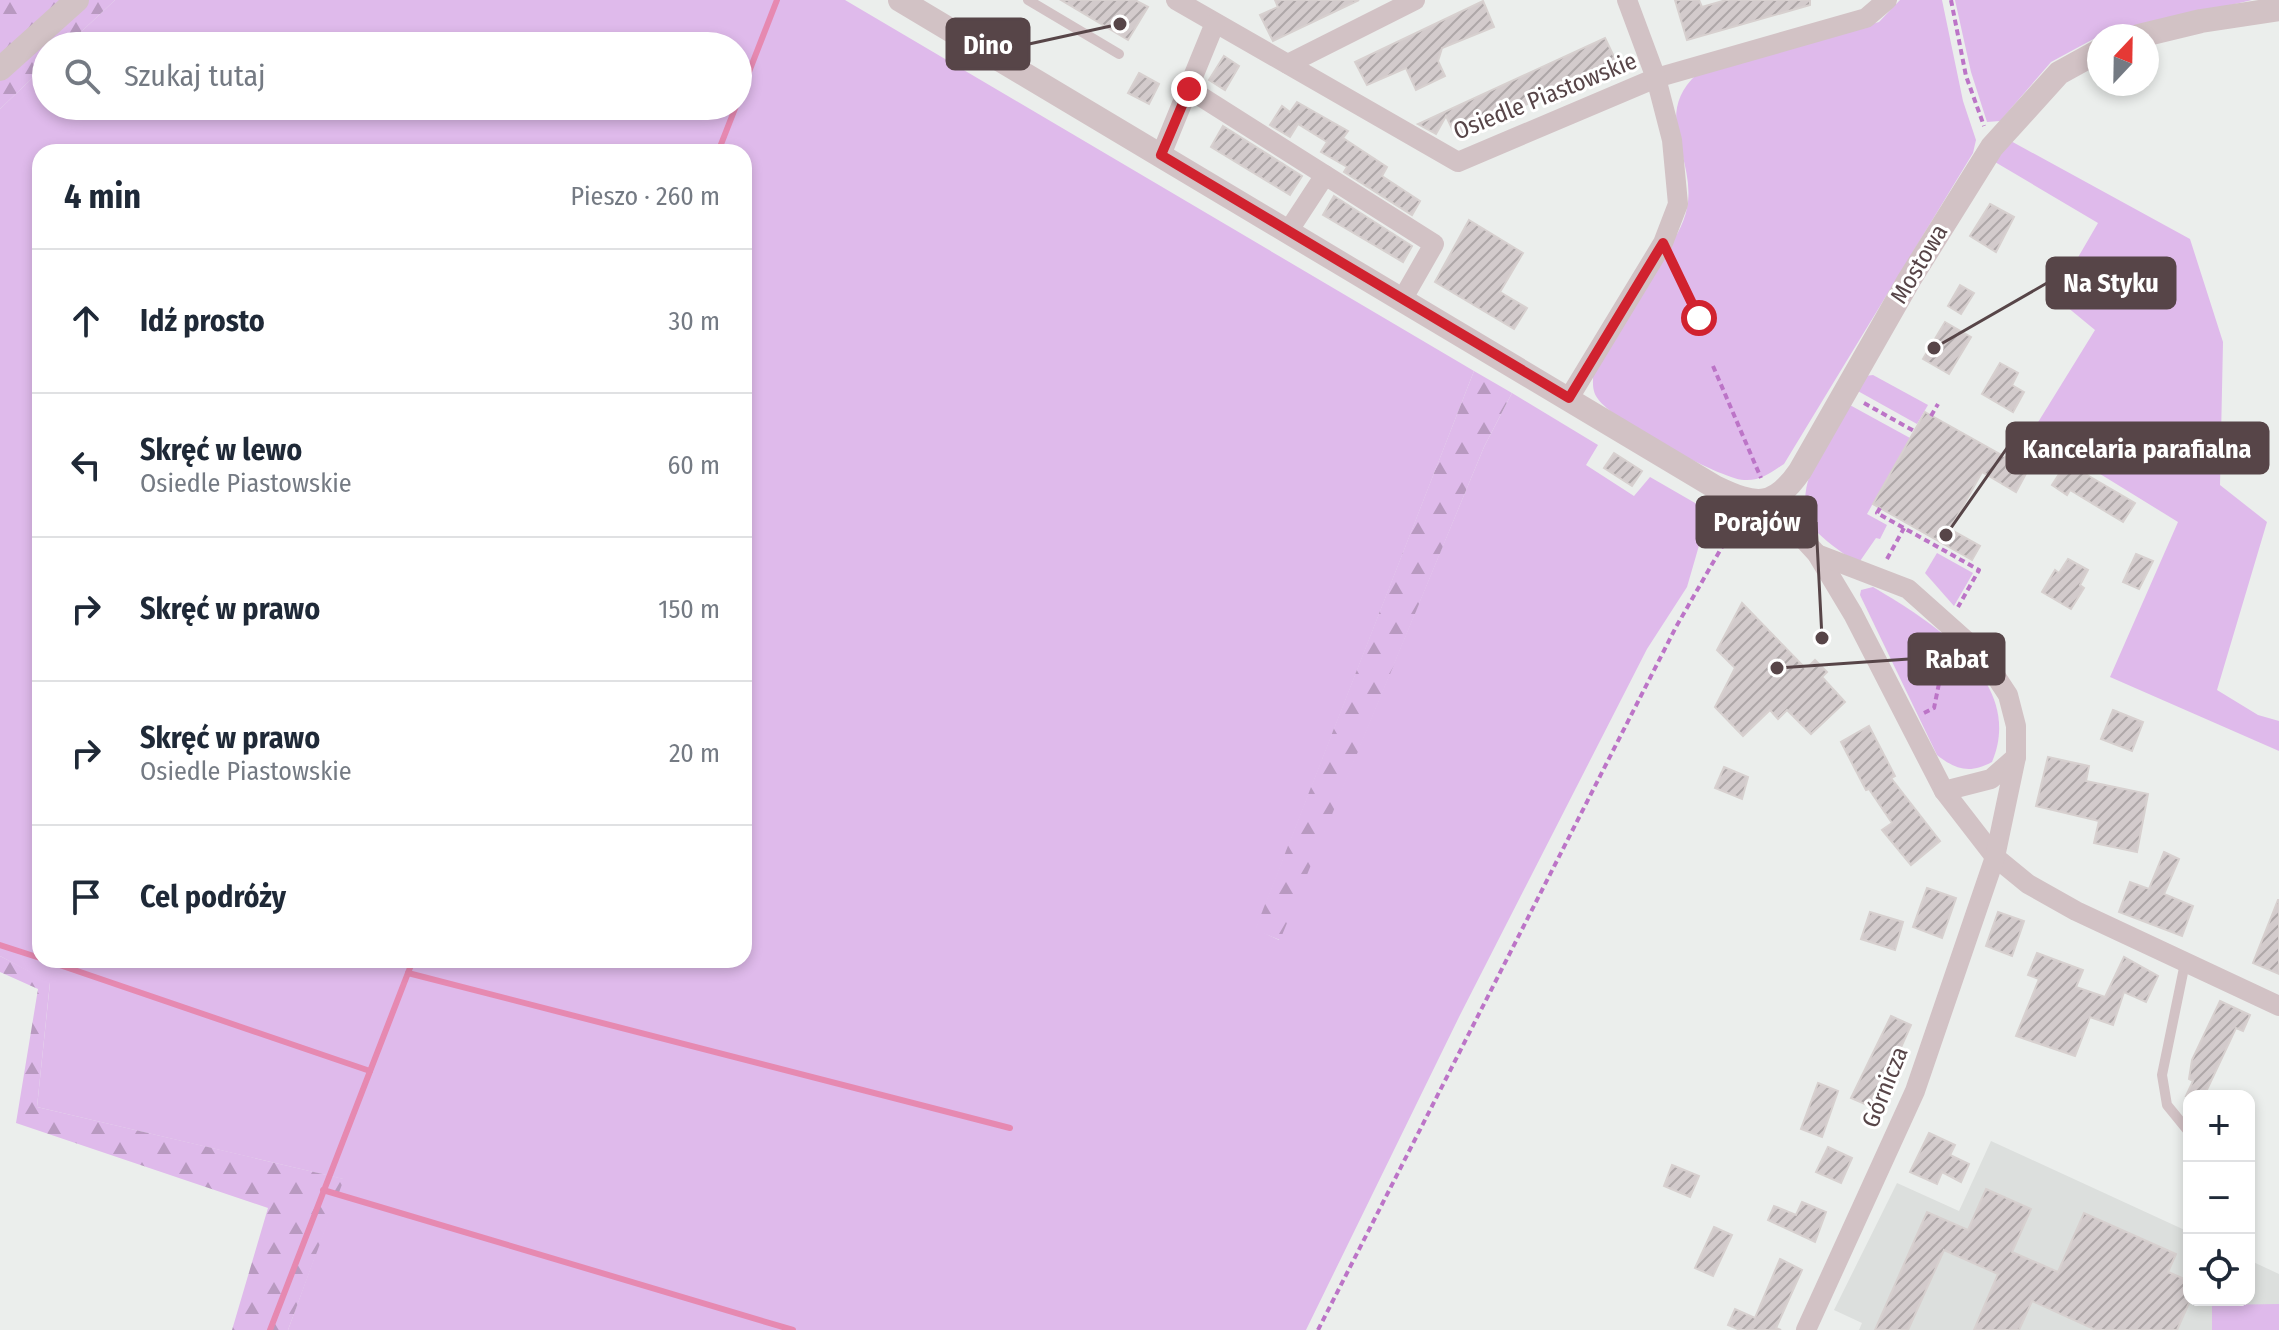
<!DOCTYPE html>
<html lang="pl">
<head>
<meta charset="utf-8">
<style>
  body { margin:0; font-family:"Fira Sans Condensed",sans-serif; background:#f6f6f7; color:#1f2937 }
  .controls { position:absolute; right:24px; bottom:24px; display:grid; overflow:hidden; border-radius:16px; box-shadow:0 4px 12px #0003 }
  .controls button { width:72px; height:72px; display:grid; place-items:center; padding:0; border:0; border-bottom:2px solid #e0e1e3; background:#fff; color:#1f2937; font:40px sans-serif }
  .compass { position:absolute; left:2087px; top:24px; width:72px; height:72px; border-radius:50%; background:#fff; box-shadow:0 4px 12px #0003; rotate:22deg }
  .stop { position:absolute; width:24px; height:24px; margin:-18px; border:6px solid #d1222f; border-radius:50%; background:#fff }
  .stop.end { background:#d1222f; border-color:#fff; box-shadow:0 2px 8px #0008 }
  .list { margin:0; padding:0; list-style:none }
  h2 { display:flex; justify-content:space-between; align-items:center; height:104px; margin:0; padding:0 32px; font-size:34px }
  h2 small { font-size:26px; font-weight:400; color:#747a83 }
  .list li { display:grid; grid-template-columns:52px 1fr auto; gap:24px; align-items:center; box-sizing:border-box; height:144px; padding:0 32px; border-top:2px solid #e0e1e3 }
  .list b { display:block; font-size:30px; white-space:nowrap }
  .list p { margin:0; font-size:26px; white-space:nowrap; color:#747a83 }
  .list em { font-size:26px; font-style:normal; color:#747a83 }
  .icon { flex:none; width:44px; height:44px; fill:none; stroke:currentColor; stroke-width:2; stroke-linecap:round; stroke-linejoin:round }
  .map { position:relative; flex:none; width:2279px; height:1330px; overflow:hidden }
  .search { position:absolute; background:#fff; box-shadow:0 4px 12px #0003; left:32px; top:32px; width:720px; height:88px; display:flex; align-items:center; gap:20px; box-sizing:border-box; padding:0 28px; border-radius:44px; color:#747a83; font-size:30px }
  .panel { position:absolute; background:#fff; box-shadow:0 4px 12px #0003; left:32px; top:144px; width:720px; height:824px; border-radius:24px }
  .map>svg:first-child { display:block }
  .education { fill:#dcdfdd }
  .green { fill:#dfbaeb; fill-rule:evenodd }
  .forest { fill:url(#forest-firs) }
  .lines { fill:none; stroke-linecap:round; stroke-linejoin:round }
  .stream { stroke:#e689b1; stroke-width:6 }
  .building { fill:url(#building-hatch); stroke:#d7d0cf; stroke-width:2 }
  .path { stroke:#bc74c7; stroke-width:4; stroke-dasharray:6 4; stroke-linecap:butt }
  .service { stroke:#d2c2c5; stroke-width:10 }
  .minor { stroke:#d2c2c5; stroke-width:20 }
  .tertiary { stroke:#d2c2c5; stroke-width:24 }
  .route { stroke:#d1222f; stroke-width:10 }
  .labels { text-anchor:middle; dominant-baseline:central; stroke-width:6; stroke-linejoin:round; paint-order:stroke }
  .street-label { font-size:24px; fill:#574548; stroke:#fff }
  .leader { fill:none; stroke:#574548; stroke-width:3 }
  .callout-dot { fill:#574548; stroke:#fff; stroke-width:3 }
  .callout { fill:#574548; stroke:#574548; stroke-width:3 }
  .callout-label { font-size:26px; text-anchor:middle; font-weight:bold; fill:#fff }
</style>
</head>
<body>
<div class="map">
<svg width="2279" height="1330" viewBox="0 0 2279 1330">
  <defs>
    <pattern id="forest-firs" width="22" height="20" patternUnits="userSpaceOnUse" patternTransform="scale(2)"><rect width="22" height="20" fill="#dfbaeb"/><path d="M5 1l3.5 6h-7zM16 11l3.5 6h-7z" fill="#b899c0"/></pattern>
    <pattern id="building-hatch" width="6" height="6" patternUnits="userSpaceOnUse" patternTransform="scale(2)"><rect width="6" height="6" fill="#d3cbcc"/><path d="M-1 1l2-2M0 6l6-6M5 7l2-2" fill="none" stroke="#aea7a8"/></pattern>
  </defs>
  <rect width="100%" height="100%" fill="#ebeeec"/>
  <path class="education" d="M1991 1141 2189 1232V1300H2249V1260L2279 1274V1330H1859L1862 1323 1834 1310 1897 1183 1959 1211Z"/>
  <g class="green">
    <path d="M115 0H845L1474 371 1256 929 1279 940 1484 447 1512 393 1598 445 1586 465 1634 496 1650 477 1709 511 1687 587 1647 649 1460 1015 1306 1330H288L343 1179 37 1107 50 983 0 956V109L46 65V106H738V46H66ZM40 152H744V960H40Z"/>
    <path d="M1900 0H1942L1963 101 1976 140 1973 153 1784 464C1770 473 1761 481 1744 480 1720 479 1611 419 1598 399 1592 391 1593 384 1593 375 1611 342 1630 310 1649 278 1662 255 1682 234 1687 208 1697 158 1651 116 1697 74L1879 22Z"/>
    <path d="M1955 0H2252L2099 36 2051 62 2000 121 1987 122 1971 72Z"/>
    <path d="M2009 140 2190 239 2223 342 2220 485 2267 522 2217 690 2258 715 2279 721V751L2110 677 2178 522 2032 432 2095 330 2055 297 2098 223 1995 162Z"/>
    <path d="M1873 375 1928 405 1917 424 1856 390 1865 376Z"/>
    <path d="M1848 404 1910 438 1867 514 1887 525 1880 539 1876 538 1858 564C1845 554 1830 545 1818 533 1783 495 1829 439 1848 404Z"/>
    <path d="M1937 553 1973 573 1954 606 1925 573Z"/>
    <path d="M1873 587C1931 621 2026 681 1992 762 1970 774 1956 770 1937 755L1860 595 1861 590Z"/>
    <path d="M2279 1304V1330H2212V1305Z"/>
  </g>
  <g class="forest">
    <path d="M0 0H115L66 46H46V65L0 109Z"/>
    <path d="M1474 371 1512 393 1484 447 1280 940 1255 930Z"/>
    <path d="M0 956 50 982 37 1107 344 1179 288 1330H232L268 1208 16 1123 38 989 0 972Z"/>
  </g>
  <g class="lines">
    <g class="stream">
      <path d="M738 100 777 0"/>
      <path d="M718 152 736 106"/>
      <path d="M0 945 40 958"/>
      <path d="M45 960 370 1071"/>
      <path d="M408 973 1010 1128"/>
      <path d="M323 1190 793 1330"/>
      <path d="M270 1330 413 960"/>
    </g>
  </g>
  <g class="building">
    <path d="M1061 0H1135L1148 7 1128 40Z"/>
    <path d="M1275 0H1359L1273 41 1260 15 1278 7Z"/>
    <path d="M1675 0H1699L1702 7 1726 0H1810V5L1687 40Z"/>
    <path d="M1483 1 1494 27 1442 48 1438 61 1445 76 1416 90 1406 68 1367 85 1355 62Z"/>
    <path d="M1605 38 1617 63 1495 119 1456 137 1446 116 1436 134 1418 124Z"/>
    <path d="M1224 56 1239 66 1225 90 1209 80Z"/>
    <path d="M1139 73 1159 84 1149 104 1128 93Z"/>
    <path d="M1297 102 1348 131 1343 138 1387 167 1382 176 1420 201 1412 215 1344 172 1347 167 1321 152 1327 142 1298 124 1290 137 1270 125 1282 106 1290 112Z"/>
    <path d="M1223 126 1302 176 1290 195 1211 147Z"/>
    <path d="M1334 196 1412 246 1403 262 1323 215Z"/>
    <path d="M1990 204 2014 217 1996 252 1970 236Z"/>
    <path d="M1469 220 1523 253 1500 292 1527 308 1514 329 1435 282Z"/>
    <path d="M1960 285 1974 293 1961 314 1948 306Z"/>
    <path d="M1945 322 1971 337 1949 374 1923 359Z"/>
    <path d="M2000 363 2018 373 2012 385 2024 392 2013 412 1982 394Z"/>
    <path d="M1925 412 2028 470 2016 492 1982 472 1950 529 1980 546 1972 560 1873 504Z"/>
    <path d="M1614 453 1642 471 1632 486 1604 468Z"/>
    <path d="M2069 459 2084 469 2082 472 2135 503 2123 522 2070 490 2067 495 2052 485Z"/>
    <path d="M2136 554 2153 561 2139 589 2123 582Z"/>
    <path d="M2068 559 2088 570 2080 585 2084 588 2071 609 2042 592 2055 570 2059 573Z"/>
    <path d="M1742 603 1806 669 1815 660 1827 672 1822 677 1845 702 1811 734 1787 710 1778 719 1770 710 1743 736 1715 707 1735 668 1717 650Z"/>
    <path d="M2113 710 2143 722 2132 751 2101 739Z"/>
    <path d="M1869 726 1895 776 1891 778 1940 841 1911 865 1882 830 1892 823 1869 789 1866 790 1841 742Z"/>
    <path d="M2048 757 2089 766 2086 781 2148 794 2137 852 2094 843 2099 821 2036 806Z"/>
    <path d="M1724 767 1748 777 1742 799 1715 788Z"/>
    <path d="M2164 852 2179 859 2164 894 2193 906 2182 936 2119 912 2130 882 2149 889Z"/>
    <path d="M1927 888 1956 898 1942 938 1913 927Z"/>
    <path d="M2278 900H2279V974L2253 963Z"/>
    <path d="M1870 912 1903 922 1895 950 1861 939Z"/>
    <path d="M1998 912 2024 921 2012 956 1986 946Z"/>
    <path d="M2037 953 2083 970 2076 987 2105 997 2124 957 2158 976 2146 1002 2124 992 2113 1025 2090 1017 2075 1056 2016 1036 2039 979 2028 975Z"/>
    <path d="M2220 1001 2250 1015 2243 1031 2236 1028 2204 1096H2186L2193 1081 2189 1079 2192 1060Z"/>
    <path d="M1891 1016 1911 1025 1874 1108 1851 1098Z"/>
    <path d="M1818 1083 1838 1091 1822 1137 1801 1129Z"/>
    <path d="M1929 1133 1955 1145 1950 1155 1969 1164 1961 1182 1942 1172 1937 1184 1910 1172Z"/>
    <path d="M1828 1147 1852 1158 1841 1183 1816 1172Z"/>
    <path d="M1672 1165 1699 1176 1690 1197 1664 1186Z"/>
    <path d="M1986 1189 2031 1209 2012 1252 2058 1272 2084 1213 2176 1254 2168 1272 2189 1281V1303L2177 1330H2096L2032 1301 2019 1330H1974L1998 1274 1944 1250 1908 1330H1875L1927 1212 1968 1230Z"/>
    <path d="M1802 1202 1826 1212 1815 1242 1768 1220 1774 1206 1796 1215Z"/>
    <path d="M1714 1227 1732 1235 1713 1276 1695 1268Z"/>
    <path d="M1780 1259 1802 1270 1776 1328 1781 1330H1740L1728 1325 1735 1309 1755 1318Z"/>
  </g>
  <g class="lines">
    <g class="path">
      <path d="M1951 0 1966 76 1984 126"/>
      <path d="M1672 263 1699 318"/>
      <path d="M1713 366 1761 478"/>
      <path d="M1864 403 1914 431"/>
      <path d="M1931 416 1938 404"/>
      <path d="M1880 508 1877 513 1979 570 1958 607"/>
      <path d="M1746 523 1776 541"/>
      <path d="M1887 559 1904 528"/>
      <path d="M1924 713 1934 708 1946 649"/>
      <path d="M1318 1330 1676 627 1738 519"/>
    </g>
    <g class="service">
      <path d="M1028 0 1119 54"/>
      <path d="M2185 963 2162 1075 2167 1105 2189 1132"/>
    </g>
    <g class="minor">
      <path d="M1176 0 1458 162 1656 78 1866 18 1887 0"/>
      <path d="M1288 64 1415 0"/>
      <path d="M1189 89 1434 244 1402 300"/>
      <path d="M1161 155 1215 23"/>
      <path d="M1289 230 1325 175"/>
      <path d="M1569 398 1663 243 1678 204 1672 140 1656 78 1627 0"/>
      <path d="M1768 501 1817 554 1853 614 1944 791 1995 857 2028 884 2076 911 2279 1006"/>
      <path d="M1944 791 1991 779 2016 757"/>
      <path d="M1806 1330 1915 1091 1995 857 2016 757V726L2008 695 1981 654 1908 589 1817 554"/>
    </g>
    <g class="tertiary">
      <path d="M900 0 1715 487C1755 506 1773 510 1800 471L1909 280 1992 147 2059 73 2099 51"/>
      <path d="M2139 36 2201 21 2279 9"/>
      <path d="M0 69 77 0"/>
    </g>
  </g>
  <g class="lines">
    <path class="route" d="M1189 89 1161 155 1569 398 1663 243 1699 318"/>
  </g>
  <g class="labels">
    <g class="street-label">
      <text transform="translate(1545 96) rotate(-22)">Osiedle Piastowskie</text>
      <text transform="translate(1919 264) rotate(-59)">Mostowa</text>
      <text transform="translate(1885 1087) rotate(-68)">Górnicza</text>
    </g>
  </g>
  <path class="leader" d="M1120 24L1029 44M1934 348L2047 283M1946 535L2007 448M1822 638L1816 522M1777 668L1909 659"/>
  <g class="callout-dot">
    <circle cx="1120" cy="24" r="8"/>
    <circle cx="1934" cy="348" r="8"/>
    <circle cx="1946" cy="535" r="8"/>
    <circle cx="1822" cy="638" r="8"/>
    <circle cx="1777" cy="668" r="8"/>
  </g>
  <g class="callout">
    <rect x="947" y="19" width="82" height="50" rx="8"/>
    <rect x="2047" y="258" width="128" height="50" rx="8"/>
    <rect x="2007" y="423" width="261" height="50" rx="8"/>
    <rect x="1697" y="497" width="119" height="50" rx="8"/>
    <rect x="1909" y="634" width="95" height="50" rx="8"/>
  </g>
  <g class="callout-label">
    <text x="988" y="54">Dino</text>
    <text x="2111" y="292">Na Styku</text>
    <text x="2137" y="458">Kancelaria parafialna</text>
    <text x="1757" y="531">Porajów</text>
    <text x="1957" y="668">Rabat</text>
  </g>
</svg>
<div class="controls">
<button>+</button>
<button>−</button>
<button><svg class="icon" aria-label="locate" viewBox="0 0 24 24"><circle cx="12" cy="12" r="6"/><path d="M12 2v4M12 18v4M2 12h4M18 12h4"/></svg></button>
</div>
<svg class="compass" viewBox="-18 -18 36 36"><path d="M0-13l5 13h-10z" fill="#e53935"/><path d="M0 13l5-13h-10z" fill="#747a83"/></svg>
<div class="stop" style="left:1699px;top:318px"></div>
<div class="stop end" style="left:1189px;top:89px"></div>
<div class="search"><svg class="icon" aria-label="search" viewBox="0 0 24 24"><circle cx="10" cy="10" r="6"/><path d="M15 15l6 6"/></svg>Szukaj tutaj</div>
<section class="panel">
<h2>4 min<small>Pieszo · 260 m</small></h2>
<ul class="list">
<li><svg class="icon" aria-label="ahead" viewBox="0 0 24 24"><path d="M12 20V5M6 11l6-6 6 6"/></svg><div><b>Idź prosto</b></div><em>30 m</em></li>
<li><svg class="icon" aria-label="left" viewBox="0 0 24 24"><path d="M17 20v-9H6M10 6l-5 5 5 5"/></svg><div><b>Skręć w lewo</b><p>Osiedle Piastowskie</p></div><em>60 m</em></li>
<li><svg class="icon" aria-label="right" viewBox="0 0 24 24"><path d="M7 20v-9h11M14 6l5 5-5 5"/></svg><div><b>Skręć w prawo</b></div><em>150 m</em></li>
<li><svg class="icon" aria-label="right" viewBox="0 0 24 24"><path d="M7 20v-9h11M14 6l5 5-5 5"/></svg><div><b>Skręć w prawo</b><p>Osiedle Piastowskie</p></div><em>20 m</em></li>
<li><svg class="icon" aria-label="arrive" viewBox="0 0 24 24"><path d="M6 21V4h12l-3 4 3 4H6"/></svg><div><b>Cel podróży</b></div></li>
</ul>
</section>
</div>
</body>
</html>
